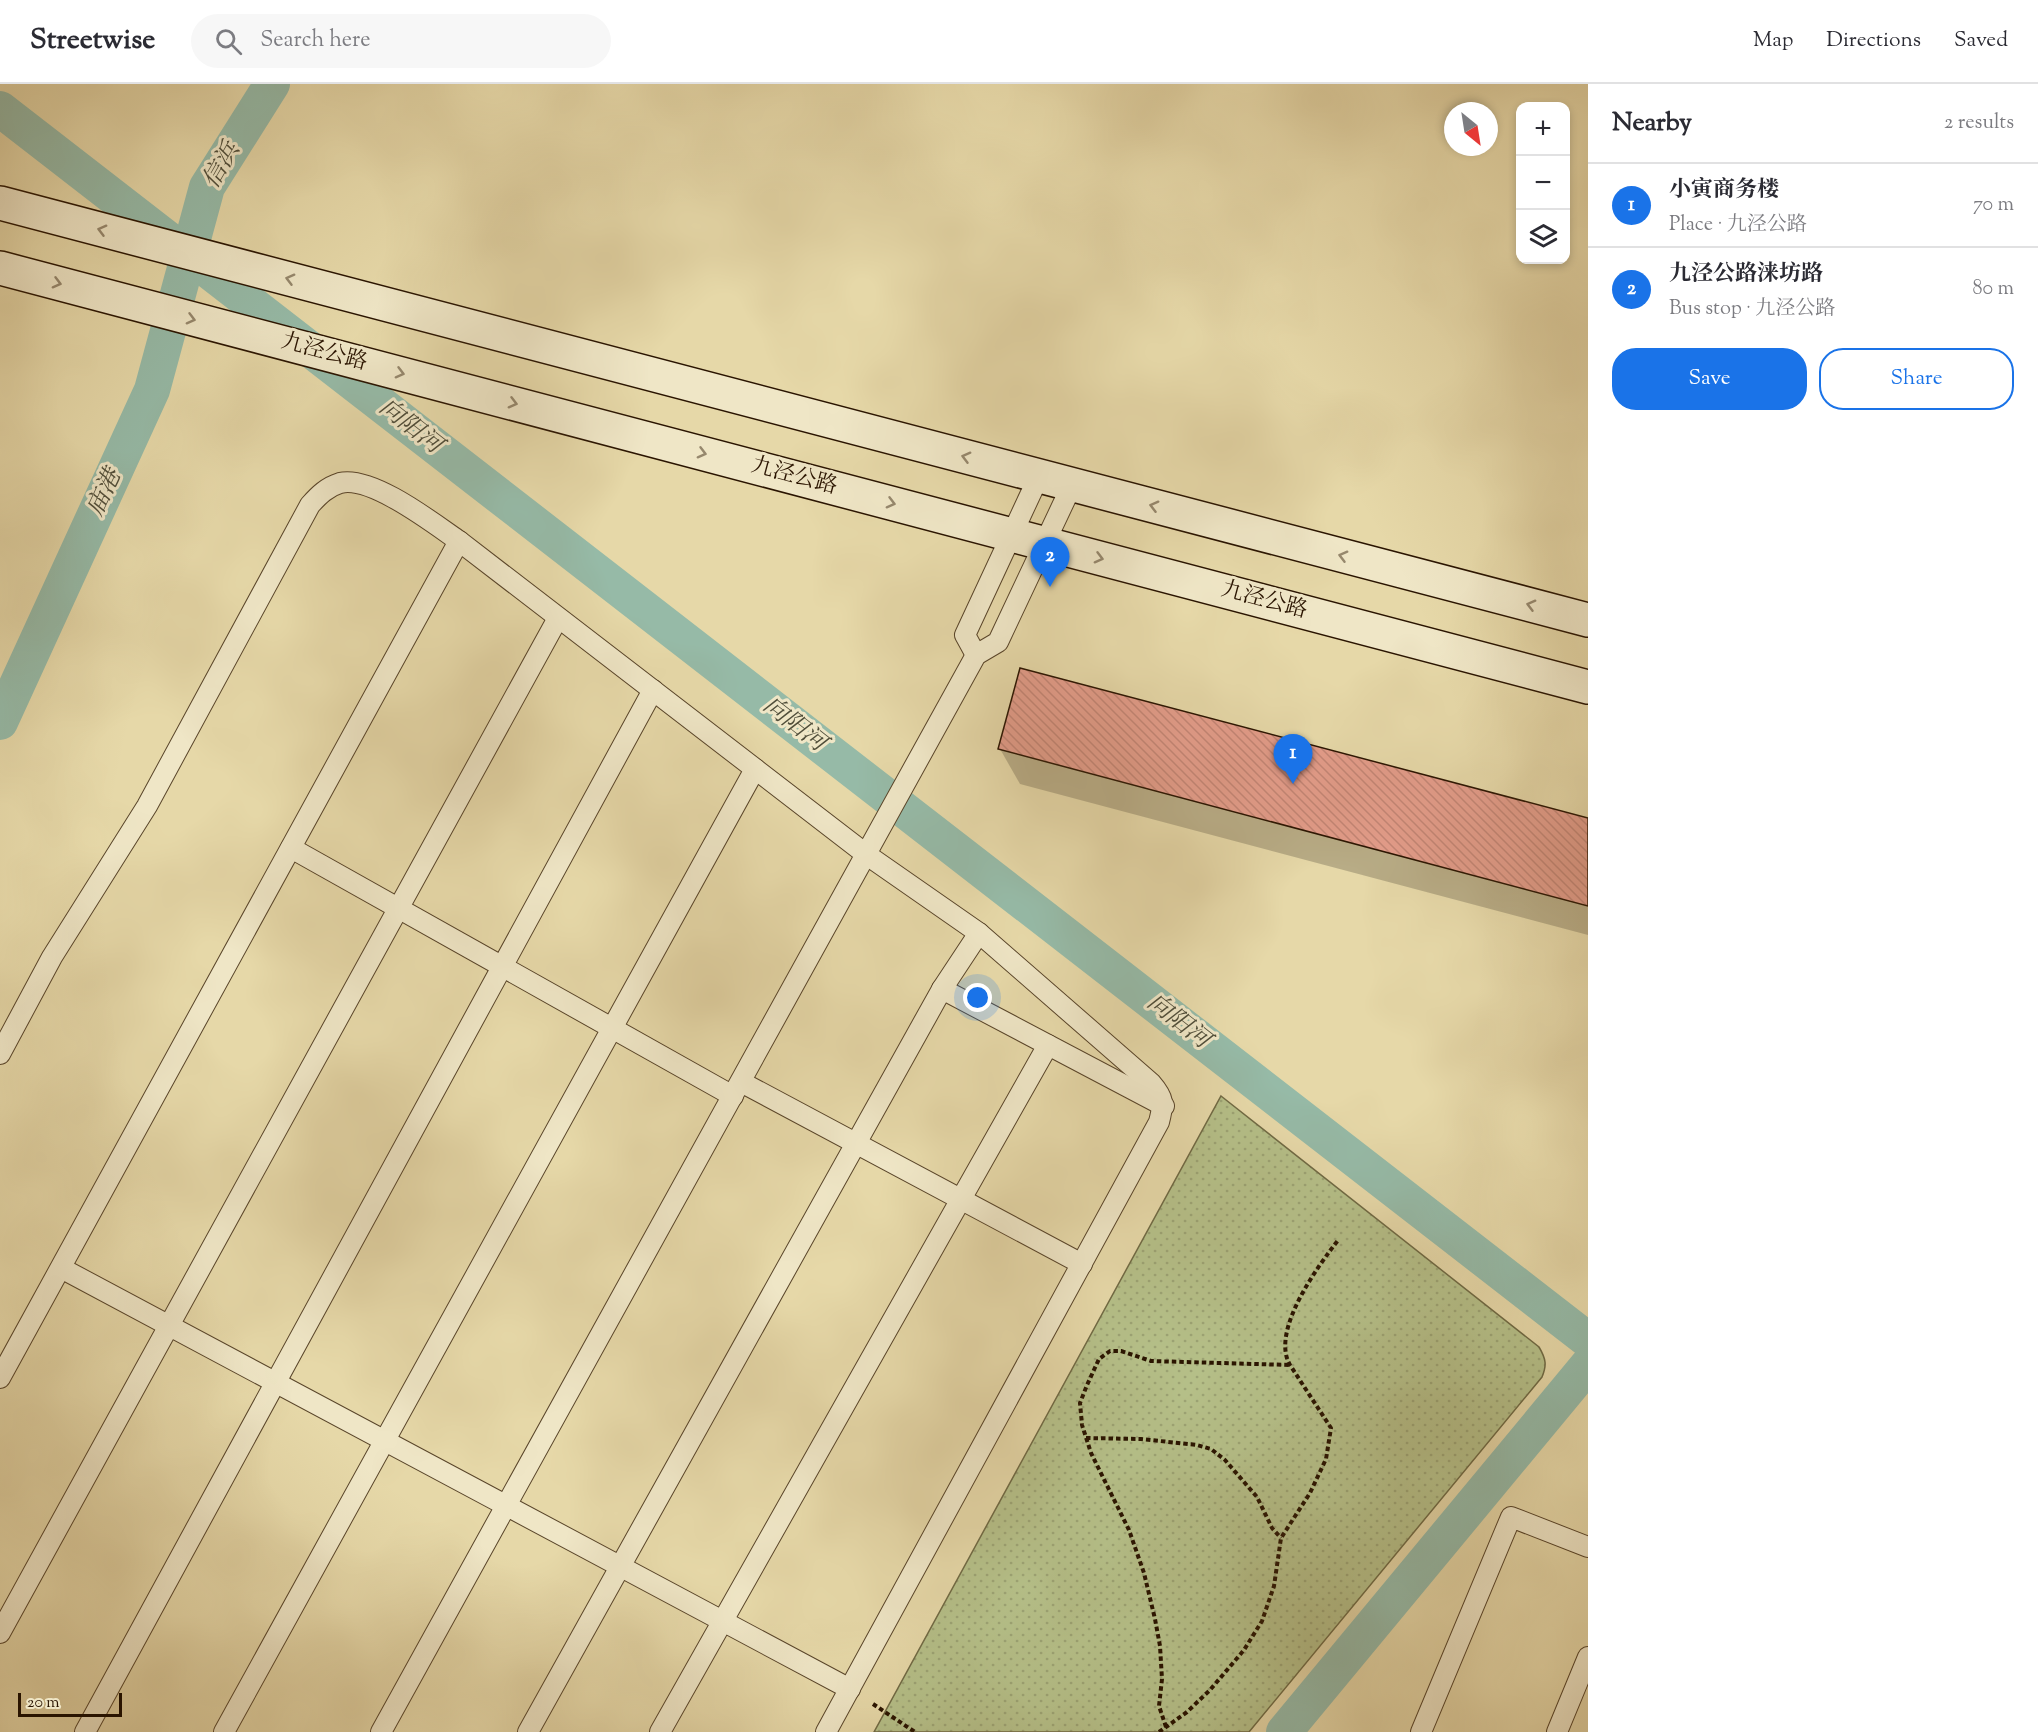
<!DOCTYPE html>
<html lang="en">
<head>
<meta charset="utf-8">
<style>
  body { margin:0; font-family:"Sorts Mill Goudy","Noto Serif SC",serif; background:#f7f7f7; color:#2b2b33 }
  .controls { position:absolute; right:18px; top:18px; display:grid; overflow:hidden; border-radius:12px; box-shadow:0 3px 9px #0003 }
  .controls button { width:54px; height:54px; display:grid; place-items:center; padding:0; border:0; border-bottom:2px solid #e1e1e2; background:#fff; color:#2b2b33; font:30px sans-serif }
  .compass { position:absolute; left:1444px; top:18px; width:54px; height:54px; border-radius:50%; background:#fff; box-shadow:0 3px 9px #0003; rotate:150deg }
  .scale { position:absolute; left:18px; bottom:15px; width:104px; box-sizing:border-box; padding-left:6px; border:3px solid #2a1400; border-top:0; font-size:16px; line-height:21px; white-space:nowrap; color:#2a1400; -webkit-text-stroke:4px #efe6c6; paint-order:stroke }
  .you { position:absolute; left:978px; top:914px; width:21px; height:21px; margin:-15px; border:4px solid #fff; border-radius:50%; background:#1a73e8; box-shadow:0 0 0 9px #1a73e833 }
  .badge { display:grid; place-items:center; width:39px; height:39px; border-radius:50%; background:#1a73e8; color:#fff; font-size:20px; font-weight:700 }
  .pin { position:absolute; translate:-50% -50px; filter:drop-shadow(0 2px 3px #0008) }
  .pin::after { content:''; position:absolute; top:32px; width:21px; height:18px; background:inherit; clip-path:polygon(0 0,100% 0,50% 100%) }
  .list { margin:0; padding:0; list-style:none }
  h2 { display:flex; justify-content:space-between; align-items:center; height:78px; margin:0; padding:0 24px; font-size:26px }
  h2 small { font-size:20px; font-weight:400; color:#7c7c81 }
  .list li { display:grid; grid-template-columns:39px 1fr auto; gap:18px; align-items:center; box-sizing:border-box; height:84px; padding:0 24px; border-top:2px solid #e1e1e2 }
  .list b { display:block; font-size:22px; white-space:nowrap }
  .list p { margin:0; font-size:20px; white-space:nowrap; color:#7c7c81 }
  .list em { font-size:20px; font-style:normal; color:#7c7c81 }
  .actions { display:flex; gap:12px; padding:18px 24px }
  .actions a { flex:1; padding:14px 0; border:2px solid #1a73e8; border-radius:24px; text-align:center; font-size:21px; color:#1a73e8 }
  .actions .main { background:#1a73e8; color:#fff }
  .icon { flex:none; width:33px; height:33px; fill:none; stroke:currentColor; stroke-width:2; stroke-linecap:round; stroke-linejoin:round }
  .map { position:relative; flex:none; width:1588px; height:1648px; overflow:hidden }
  header { display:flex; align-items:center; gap:36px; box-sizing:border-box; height:84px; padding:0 30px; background:#fff; border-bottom:2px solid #e1e1e2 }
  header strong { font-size:28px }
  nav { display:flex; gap:33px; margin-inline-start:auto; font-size:21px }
  .search { width:420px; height:54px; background:#f7f7f7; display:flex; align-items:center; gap:15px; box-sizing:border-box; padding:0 21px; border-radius:33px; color:#7c7c81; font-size:22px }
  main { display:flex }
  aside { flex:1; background:#fff }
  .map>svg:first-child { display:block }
  .grass { fill:url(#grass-dots); stroke:#706a44; stroke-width:1.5 }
  .shadow { fill:#0003 }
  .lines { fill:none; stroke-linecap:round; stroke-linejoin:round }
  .canal { stroke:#96baa7; stroke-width:36 }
  .building { fill:url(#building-back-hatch); stroke:#2a1400; stroke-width:1.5 }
  .service-casing { stroke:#59452a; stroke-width:22 }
  .secondary-casing { stroke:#2a1400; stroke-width:36 }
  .path { stroke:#2a1400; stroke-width:4; stroke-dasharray:4.5 3; stroke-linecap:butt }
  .service { stroke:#efe6c6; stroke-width:20 }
  .secondary { stroke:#efe6c6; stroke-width:33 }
  .oneway { stroke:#96886d }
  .labels { text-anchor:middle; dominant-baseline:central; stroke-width:6; stroke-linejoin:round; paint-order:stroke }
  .street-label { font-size:22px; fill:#2a1400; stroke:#efe6c6 }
  .water-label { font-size:24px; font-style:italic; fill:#504e3a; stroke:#efe6c6 }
</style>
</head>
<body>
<header>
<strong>Streetwise</strong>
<div class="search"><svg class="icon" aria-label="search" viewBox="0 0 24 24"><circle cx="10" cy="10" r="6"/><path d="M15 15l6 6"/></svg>Search here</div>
<nav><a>Map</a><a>Directions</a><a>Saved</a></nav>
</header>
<main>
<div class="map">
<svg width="1588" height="1648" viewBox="0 0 1588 1648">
  <defs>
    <pattern id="grass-dots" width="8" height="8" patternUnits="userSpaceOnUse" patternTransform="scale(1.5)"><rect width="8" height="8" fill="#b5bf88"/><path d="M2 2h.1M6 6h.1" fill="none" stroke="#9ca374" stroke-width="1.8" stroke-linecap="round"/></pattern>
    <pattern id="building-back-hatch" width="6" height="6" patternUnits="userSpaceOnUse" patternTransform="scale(1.5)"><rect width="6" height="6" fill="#e49d8b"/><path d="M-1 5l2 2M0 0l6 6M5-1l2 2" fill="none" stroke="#c48676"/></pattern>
  </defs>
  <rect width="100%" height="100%" fill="#e6d8a8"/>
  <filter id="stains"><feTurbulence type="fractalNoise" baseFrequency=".00333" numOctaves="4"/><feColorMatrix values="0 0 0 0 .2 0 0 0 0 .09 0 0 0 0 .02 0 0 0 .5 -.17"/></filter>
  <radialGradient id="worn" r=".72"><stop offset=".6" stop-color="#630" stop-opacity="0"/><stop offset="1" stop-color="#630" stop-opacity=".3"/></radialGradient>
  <path class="grass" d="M1221 1012 1539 1263C1546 1275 1547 1281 1542 1293L1249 1648H874Z"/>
  <path class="shadow" d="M1000 665 1588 735V851L1020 700Z"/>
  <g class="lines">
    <g class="canal">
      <path d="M0 25 1588 1256"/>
      <path d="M0 638 152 306 207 103 272 0"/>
      <path d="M1284 1648 1588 1281"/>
    </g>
  </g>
  <path class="building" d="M1020 584 1588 734V822L998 665Z"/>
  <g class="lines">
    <defs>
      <g id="service">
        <path d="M976 571 965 551 1039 392"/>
        <path d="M291 764 733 1012"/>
        <path d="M942 905 1164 1022"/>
        <path d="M0 970 52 873 147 722 310 421C319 411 327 403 340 399 371 391 433 439 459 457L867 771 979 849 1151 999C1164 1014 1164 1019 1159 1038L826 1648"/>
        <path d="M741 998 1082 1180"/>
        <path d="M61 1184 850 1605"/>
        <path d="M0 1294 459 457"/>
        <path d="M0 1549 558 534"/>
        <path d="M85 1648 653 606"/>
        <path d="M224 1648 755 685"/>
        <path d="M381 1648 976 571 998 558 1072 401"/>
        <path d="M528 1648 942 905 979 849"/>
        <path d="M660 1648 1048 961"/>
        <path d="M1421 1648 1511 1433 1588 1463"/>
        <path d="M1557 1648 1588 1573"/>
      </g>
      <g id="secondary">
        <path d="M0 119 1588 536"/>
        <path d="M0 184 1588 603"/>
      </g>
    </defs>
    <use href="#service" class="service-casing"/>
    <use href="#secondary" class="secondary-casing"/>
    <g class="path">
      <path d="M1086 1354 1141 1355 1197 1361 1211 1365 1225 1376 1257 1413 1272 1444 1281 1454"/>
      <path d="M873 1620 915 1648"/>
      <path d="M1166 1643 1159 1622 1162 1595 1160 1562 1155 1535 1144 1489 1129 1446 1091 1369 1082 1341 1080 1319 1087 1301 1099 1275 1110 1267H1121L1151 1277 1290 1281"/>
      <path d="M1159 1648 1187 1628 1210 1606 1244 1566 1262 1537 1274 1502 1281 1454 1310 1409 1326 1375 1331 1344 1290 1281C1270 1247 1318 1182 1339 1155"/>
    </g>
    <use href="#service" class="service"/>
    <use href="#secondary" class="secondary"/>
  </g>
  <defs><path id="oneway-chevron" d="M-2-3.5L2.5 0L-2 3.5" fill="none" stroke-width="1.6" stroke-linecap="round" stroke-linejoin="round" transform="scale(1.5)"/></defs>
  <g class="oneway">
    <use href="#oneway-chevron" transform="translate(102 146) rotate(-165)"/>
    <use href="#oneway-chevron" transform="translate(290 195) rotate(-165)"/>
    <use href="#oneway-chevron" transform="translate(57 199) rotate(15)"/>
    <use href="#oneway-chevron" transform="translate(191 235) rotate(15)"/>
    <use href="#oneway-chevron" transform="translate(400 289) rotate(15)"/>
    <use href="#oneway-chevron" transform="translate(513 319) rotate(15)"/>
    <use href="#oneway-chevron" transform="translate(702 369) rotate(15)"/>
    <use href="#oneway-chevron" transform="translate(966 373) rotate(-165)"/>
    <use href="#oneway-chevron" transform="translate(891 419) rotate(15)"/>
    <use href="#oneway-chevron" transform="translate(1154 422) rotate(-165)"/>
    <use href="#oneway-chevron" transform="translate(1343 472) rotate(-165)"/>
    <use href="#oneway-chevron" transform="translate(1099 474) rotate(15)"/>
    <use href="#oneway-chevron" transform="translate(1531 521) rotate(-165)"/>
  </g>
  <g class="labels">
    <g class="street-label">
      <text transform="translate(324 269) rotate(15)">九泾公路</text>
      <text transform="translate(794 393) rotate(15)">九泾公路</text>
      <text transform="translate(1264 517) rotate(15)">九泾公路</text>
    </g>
    <g class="water-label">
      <text transform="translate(222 82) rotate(-60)">信浜</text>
      <text transform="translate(410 343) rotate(38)">向阳河</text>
      <text transform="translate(105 409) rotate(-65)">庙港</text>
      <text transform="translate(794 641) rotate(38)">向阳河</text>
      <text transform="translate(1178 938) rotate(38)">向阳河</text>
    </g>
  </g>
  <rect width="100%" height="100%" filter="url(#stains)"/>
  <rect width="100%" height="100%" fill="url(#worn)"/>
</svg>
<div class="controls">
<button>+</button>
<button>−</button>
<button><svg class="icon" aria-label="layers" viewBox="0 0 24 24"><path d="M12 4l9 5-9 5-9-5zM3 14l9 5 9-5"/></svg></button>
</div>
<svg class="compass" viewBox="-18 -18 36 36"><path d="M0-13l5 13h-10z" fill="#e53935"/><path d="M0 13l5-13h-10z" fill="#7c7c81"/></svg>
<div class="scale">20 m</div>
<div class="you"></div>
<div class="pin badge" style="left:1293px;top:700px">1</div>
<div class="pin badge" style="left:1050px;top:503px">2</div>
</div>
<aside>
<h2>Nearby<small>2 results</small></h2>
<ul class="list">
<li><span class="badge">1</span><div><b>小寅商务楼</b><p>Place · 九泾公路</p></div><em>70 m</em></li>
<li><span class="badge">2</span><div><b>九泾公路涞坊路</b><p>Bus stop · 九泾公路</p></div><em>80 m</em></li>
</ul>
<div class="actions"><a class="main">Save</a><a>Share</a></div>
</aside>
</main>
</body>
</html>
